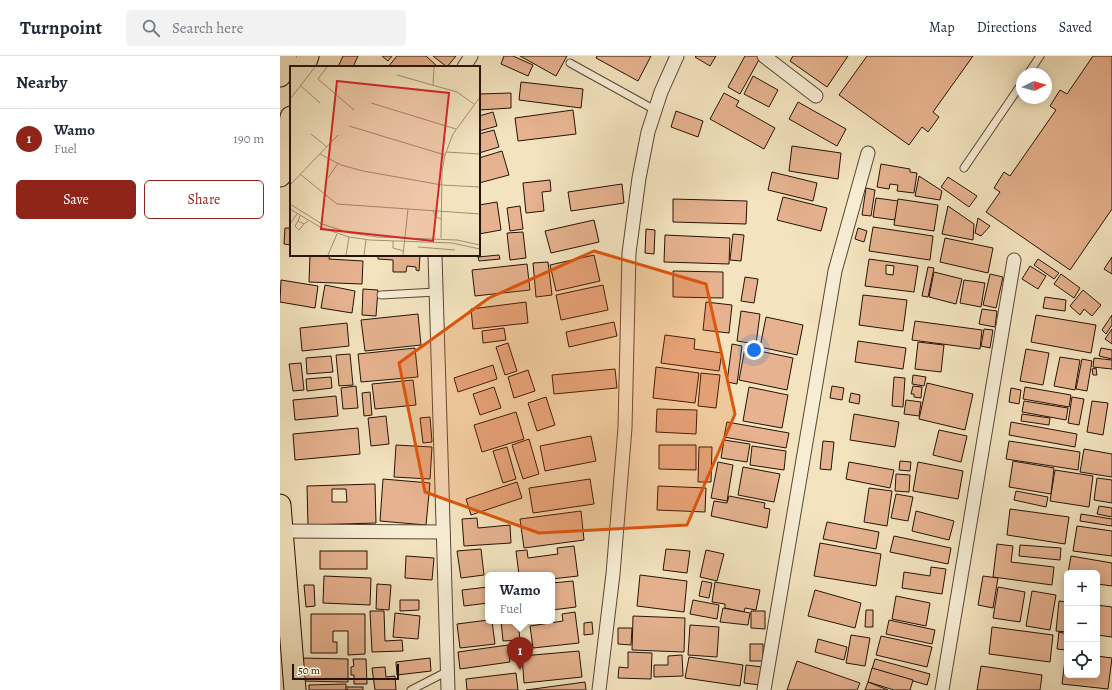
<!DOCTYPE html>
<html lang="en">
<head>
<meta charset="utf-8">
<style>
  body { margin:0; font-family:Alegreya,serif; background:#f2f2f3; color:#1f2937 }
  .controls { position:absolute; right:12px; bottom:12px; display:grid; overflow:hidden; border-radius:6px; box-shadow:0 2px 10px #0003 }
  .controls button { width:36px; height:36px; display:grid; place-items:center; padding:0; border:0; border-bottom:1px solid #e0e1e3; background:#fff; color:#1f2937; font:20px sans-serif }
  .compass { position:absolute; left:736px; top:12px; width:36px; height:36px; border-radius:50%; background:#fff; box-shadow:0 2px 10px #0003; rotate:84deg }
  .scale { position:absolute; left:12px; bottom:10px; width:107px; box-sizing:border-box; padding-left:4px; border:2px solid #261207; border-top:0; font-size:11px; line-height:14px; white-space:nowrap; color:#261207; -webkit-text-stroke:3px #f7edd5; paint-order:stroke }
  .you { position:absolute; left:474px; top:294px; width:14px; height:14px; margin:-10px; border:3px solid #fff; border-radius:50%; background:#1a73e8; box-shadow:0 0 0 6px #1a73e833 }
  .badge { display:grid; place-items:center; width:26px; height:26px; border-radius:50%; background:#8f2418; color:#fff; font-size:13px; font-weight:700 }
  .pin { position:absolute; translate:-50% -33px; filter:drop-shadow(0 1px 2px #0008) }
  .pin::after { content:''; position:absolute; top:21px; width:14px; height:12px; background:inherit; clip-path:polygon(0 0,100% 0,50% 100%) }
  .popup { position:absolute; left:205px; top:516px; width:70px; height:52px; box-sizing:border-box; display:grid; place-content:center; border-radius:6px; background:#fff; filter:drop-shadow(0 1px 3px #0005); font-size:13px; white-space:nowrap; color:#747a83 }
  .popup b { font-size:15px; color:#1f2937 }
  .popup::after { content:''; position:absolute; left:50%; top:100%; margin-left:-8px; border:8px solid transparent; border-top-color:#fff }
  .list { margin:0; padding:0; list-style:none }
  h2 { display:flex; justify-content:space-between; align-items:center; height:52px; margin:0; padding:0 16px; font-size:17px }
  h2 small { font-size:13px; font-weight:400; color:#747a83 }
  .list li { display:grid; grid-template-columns:26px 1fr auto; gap:12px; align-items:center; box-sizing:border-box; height:60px; padding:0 16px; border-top:1px solid #e0e1e3 }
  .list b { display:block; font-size:15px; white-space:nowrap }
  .list p { margin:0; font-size:13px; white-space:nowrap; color:#747a83 }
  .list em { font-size:13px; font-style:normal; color:#747a83 }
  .actions { display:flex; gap:8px; padding:12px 16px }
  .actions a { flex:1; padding:9px 0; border:1px solid #8f2418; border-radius:6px; text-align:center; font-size:14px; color:#8f2418 }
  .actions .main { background:#8f2418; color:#fff }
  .icon { flex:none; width:22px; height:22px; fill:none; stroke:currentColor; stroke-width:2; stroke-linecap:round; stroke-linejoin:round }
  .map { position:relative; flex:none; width:832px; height:634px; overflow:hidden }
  header { display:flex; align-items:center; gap:24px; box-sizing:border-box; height:56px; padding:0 20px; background:#fff; border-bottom:1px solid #e0e1e3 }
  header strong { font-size:19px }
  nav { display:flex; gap:22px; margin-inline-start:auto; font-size:14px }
  .search { width:280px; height:36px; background:#f2f2f3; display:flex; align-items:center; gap:10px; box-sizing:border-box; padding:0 14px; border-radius:6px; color:#747a83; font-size:15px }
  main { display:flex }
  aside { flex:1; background:#fff }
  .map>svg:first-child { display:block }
  .building { fill:#e6b28f; stroke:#261207; fill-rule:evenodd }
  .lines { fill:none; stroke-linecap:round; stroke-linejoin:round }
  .service-casing { stroke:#594635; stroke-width:9 }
  .minor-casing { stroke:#594635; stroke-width:15 }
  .primary-casing { stroke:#261207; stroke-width:23 }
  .service { stroke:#f7edd5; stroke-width:7 }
  .minor { stroke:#f7edd5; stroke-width:13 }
  .primary { stroke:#f3e4bf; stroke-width:21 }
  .marked { fill:#de550c; fill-opacity:0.2; stroke:#de550c; stroke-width:3; stroke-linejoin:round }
  .inset-road { fill:none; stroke:#a19075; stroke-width:1 }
  .view { fill:#d62828; fill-opacity:0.15; stroke:#d62828; stroke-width:2 }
  .inset-edge { fill:none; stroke:#261207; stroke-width:2 }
</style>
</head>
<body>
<header>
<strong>Turnpoint</strong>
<div class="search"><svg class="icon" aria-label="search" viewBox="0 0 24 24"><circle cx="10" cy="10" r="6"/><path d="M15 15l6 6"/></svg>Search here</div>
<nav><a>Map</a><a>Directions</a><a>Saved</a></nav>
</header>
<main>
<aside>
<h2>Nearby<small></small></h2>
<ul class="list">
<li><span class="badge">1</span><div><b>Wamo</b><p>Fuel</p></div><em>190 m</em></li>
</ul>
<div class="actions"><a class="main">Save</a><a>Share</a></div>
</aside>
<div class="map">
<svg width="832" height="634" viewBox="0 0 832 634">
  <rect width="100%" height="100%" fill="#f3e4bf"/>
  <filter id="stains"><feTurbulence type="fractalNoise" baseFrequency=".005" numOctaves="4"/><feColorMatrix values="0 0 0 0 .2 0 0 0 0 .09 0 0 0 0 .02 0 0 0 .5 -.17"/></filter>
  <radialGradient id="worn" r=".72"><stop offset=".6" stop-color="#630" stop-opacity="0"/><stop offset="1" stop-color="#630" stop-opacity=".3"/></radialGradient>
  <g class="building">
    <path d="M63 0H78L73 11H58Z"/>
    <path d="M102 0H112L108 5Z"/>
    <path d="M117 0H146L158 11H108Z"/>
    <path d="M153 0H176L167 11Z"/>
    <path d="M224 0H233L253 9 248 20 221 8Z"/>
    <path d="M240 0H287L276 20Z"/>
    <path d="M317 0H371L358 25 316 2Z"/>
    <path d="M416 0H436L430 10 415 1Z"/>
    <path d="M465 0H477L480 2 460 38 448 31Z"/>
    <path d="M513 0H568L547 31 510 5Z"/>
    <path d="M587 0H693L653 56 659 61 648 76 642 71 629 89 559 39Z"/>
    <path d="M813 0H832V153L790 214 706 156 720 136 714 132 724 116 730 120 776 54 770 50 780 34 787 38Z"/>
    <path d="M473 20 498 34 489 51 464 38Z"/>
    <path d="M241 26 303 33 301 52 239 44Z"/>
    <path d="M231 37V52L199 54V38Z"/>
    <path d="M444 37 459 45 456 50 495 72 484 93 430 63Z"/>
    <path d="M518 46 566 73 557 90 509 63Z"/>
    <path d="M293 54 296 78 238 85 235 62Z"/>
    <path d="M396 55 423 65 418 81 391 71Z"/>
    <path d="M213 56 217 70 199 75V60Z"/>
    <path d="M214 74 219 91 199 97V78Z"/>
    <path d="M512 90 561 97 558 123 509 115Z"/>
    <path d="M222 95 229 119 199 127V102Z"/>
    <path d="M601 108 630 113V116L637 117 634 137 617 135 618 129 610 128 609 133 597 131Z"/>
    <path d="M492 116 537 127 533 145 488 134Z"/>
    <path d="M639 120 662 135 660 144 635 140Z"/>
    <path d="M668 121 697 140 689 151 661 131Z"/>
    <path d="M270 124 271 135 262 136 264 155 246 157 243 127Z"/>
    <path d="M342 128 344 147 291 155 288 136Z"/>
    <path d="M586 132 595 134 591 160 582 159Z"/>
    <path d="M503 141 547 152 541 175 497 164Z"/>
    <path d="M596 142 618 145 615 164 593 161Z"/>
    <path d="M393 143 467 145 466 168 393 166Z"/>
    <path d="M618 143 658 149 654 175 614 169Z"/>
    <path d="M217 146 221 174 199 178V149Z"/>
    <path d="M240 150 243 173 230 175 227 152Z"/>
    <path d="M668 150 694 168 693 184 662 178Z"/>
    <path d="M698 162 710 170 701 180 695 177Z"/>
    <path d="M314 164 319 186 271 197 265 175Z"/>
    <path d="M593 171 653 180 650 204 589 195Z"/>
    <path d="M5 172H11V189L4 188Z"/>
    <path d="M578 172 587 175 584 186 575 183Z"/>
    <path d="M366 173 375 174 374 198 365 197Z"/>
    <path d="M243 176 246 202 230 204 227 177Z"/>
    <path d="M453 178 464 179 461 205 450 204Z"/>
    <path d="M385 179 450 182 449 208 384 206Z"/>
    <path d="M665 182 713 192 708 217 660 206Z"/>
    <path d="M30 199H50L49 203 83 205 82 228 29 226Z"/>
    <path d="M98 199H140L139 215 136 214V211L127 210 126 216H113V204L98 203Z"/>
    <path d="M219 199 220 203 199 205 198 201Z"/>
    <path d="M314 199 320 225 276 235 270 209Z"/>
    <path d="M832 201V218L824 213Z"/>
    <path d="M589 203 638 210 634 236 585 230ZM606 209 614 210 613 219 606 218Z"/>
    <path d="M758 203 779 217 774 223 754 209Z"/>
    <path d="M268 206 272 239 256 241 253 207Z"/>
    <path d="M247 208 250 234 195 240 192 214Z"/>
    <path d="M750 210 766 220 758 233 742 223Z"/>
    <path d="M648 211 654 212 648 241 642 240Z"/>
    <path d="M393 215 443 216V242L393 241Z"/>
    <path d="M654 216 682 223 676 248 649 241Z"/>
    <path d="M710 218 723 221 716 252 703 249Z"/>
    <path d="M781 218 800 232 794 242 774 228Z"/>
    <path d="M465 221 478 223 474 247 461 245Z"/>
    <path d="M1 224 38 230 35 252 0 246Z"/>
    <path d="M684 224 705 227 701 251 680 247Z"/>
    <path d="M45 229 75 235 72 257 41 252Z"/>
    <path d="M323 229 328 254 281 264 276 239Z"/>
    <path d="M83 233 98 234 96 260 82 259Z"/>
    <path d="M803 234 821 249 812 260 804 253 800 259 790 250Z"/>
    <path d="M583 239 627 244 623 275 579 269Z"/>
    <path d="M765 241 786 244 785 255 763 252Z"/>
    <path d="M246 246 248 267 193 273 191 253Z"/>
    <path d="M426 246 452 249 449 277 423 274Z"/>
    <path d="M702 253 717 255 715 271 699 268Z"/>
    <path d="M461 255 480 258 476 288 457 285Z"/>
    <path d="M138 258 141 289 85 295 81 264Z"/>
    <path d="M756 259 816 269 811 297 751 286Z"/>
    <path d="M832 259V269L826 278 822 274Z"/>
    <path d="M486 261 523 269 517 299 480 291Z"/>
    <path d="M635 265 702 274 700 293 632 284Z"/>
    <path d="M334 266 337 280 289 291 286 276Z"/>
    <path d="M67 267 69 290 22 295 20 272Z"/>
    <path d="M224 272 226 284 203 287 202 275Z"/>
    <path d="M704 273 713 274 710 292 701 290Z"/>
    <path d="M832 273V288L825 283Z"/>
    <path d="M385 279 415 283 414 293 442 297 439 315 381 307Z"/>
    <path d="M578 285 626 292 623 313 575 306Z"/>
    <path d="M638 286 664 289 661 316 635 313Z"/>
    <path d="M228 287 237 315 225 319 216 291Z"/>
    <path d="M452 288 462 290 457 328 447 326Z"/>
    <path d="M135 292 138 321 81 326 78 298Z"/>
    <path d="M465 292 513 302 507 334 459 324Z"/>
    <path d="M821 292 832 294V303L819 300Z"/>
    <path d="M746 293 769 297 763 329 740 325Z"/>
    <path d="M70 298 73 329 59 330 56 299Z"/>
    <path d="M51 300 53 316 27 318 26 302Z"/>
    <path d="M780 301 800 304 795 334 774 330Z"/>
    <path d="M814 302 832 304V313L813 311Z"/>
    <path d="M802 303 812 305 807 335 796 333Z"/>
    <path d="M21 307 24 334 13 335 9 308Z"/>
    <path d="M213 309 217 323 178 336 174 322Z"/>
    <path d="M376 311 419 317 415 347 373 342Z"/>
    <path d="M816 312 817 319H813L812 313Z"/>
    <path d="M335 313 337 332 274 338 272 319Z"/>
    <path d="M248 314 255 335 234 342 228 321Z"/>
    <path d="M421 317 440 319 436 352 418 350Z"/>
    <path d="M633 319 646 321 644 330 632 328Z"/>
    <path d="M51 321 52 332 27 335 26 323Z"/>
    <path d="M614 321 625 322 623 351 612 350Z"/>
    <path d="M133 324 136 349 95 353 92 328Z"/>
    <path d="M647 327 693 338 685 374 639 363Z"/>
    <path d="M76 330 78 352 63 353 61 332Z"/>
    <path d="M552 330 564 332 562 344 550 342Z"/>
    <path d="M633 330 642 331 641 342 634 341V338H631Z"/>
    <path d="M214 331 221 352 200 359 193 338Z"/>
    <path d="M469 331 508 339 502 372 463 365Z"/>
    <path d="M745 331 791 339 789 351 743 343Z"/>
    <path d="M731 332 741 334 739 348 729 346Z"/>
    <path d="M90 336 92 359 84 360 82 337Z"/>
    <path d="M571 337 580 339 579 348 569 346Z"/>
    <path d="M56 340 58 360 15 364 13 344Z"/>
    <path d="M266 341 275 369 257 375 248 347Z"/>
    <path d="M792 341 804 343 799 369 788 367Z"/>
    <path d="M626 344 641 346 639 360 624 358Z"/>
    <path d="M744 345 788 352 786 364 742 356Z"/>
    <path d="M812 345 828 347 823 379 807 376Z"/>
    <path d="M377 353 417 354 416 378 376 376Z"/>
    <path d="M236 356 244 383 202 396 194 369Z"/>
    <path d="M574 358 619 366 615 391 570 384Z"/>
    <path d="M742 358 770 362 769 369 741 365Z"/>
    <path d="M106 360 109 388 91 390 88 362Z"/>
    <path d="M150 361 152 386 143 387 140 362Z"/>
    <path d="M447 366 509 377 506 392 444 381Z"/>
    <path d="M731 366 797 378 795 391 729 379Z"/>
    <path d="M78 372 80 398 15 404 13 378Z"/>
    <path d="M659 374 687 380 681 406 653 399Z"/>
    <path d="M311 380 316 405 265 415 260 390Z"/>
    <path d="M249 383 259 418 243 423 232 389Z"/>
    <path d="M444 384 470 388 467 406 441 402Z"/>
    <path d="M543 385 554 386 551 414 540 413Z"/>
    <path d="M729 385 800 396 798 414 726 403Z"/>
    <path d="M116 389 152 391 150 423 114 421Z"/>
    <path d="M379 389H416V414L379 413Z"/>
    <path d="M472 390 506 395 504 414 470 409Z"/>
    <path d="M227 391 236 423 223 427 213 395Z"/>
    <path d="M419 391H432L431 426H418Z"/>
    <path d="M804 393 832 398V421L800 416Z"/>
    <path d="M620 405 631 406 630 415 619 414Z"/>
    <path d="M733 405 774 412 771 438 729 431Z"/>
    <path d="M438 406 453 409 447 445 431 442Z"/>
    <path d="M569 406 614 414 610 432 566 423Z"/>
    <path d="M638 406 683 415 678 443 633 435Z"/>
    <path d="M463 411 500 418 494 446 458 439Z"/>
    <path d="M775 414 813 420 809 451 770 445Z"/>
    <path d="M616 418 630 419 629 436 615 435Z"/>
    <path d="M817 422 832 424V447L814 444Z"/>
    <path d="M103 423 150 427 146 469 100 465Z"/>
    <path d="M310 423 314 448 253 457 249 432Z"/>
    <path d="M237 426 242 442 191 459 186 443Z"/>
    <path d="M95 428 96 467 28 469 27 430ZM52 433H66L67 446H52Z"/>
    <path d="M378 430 426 432 425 456 377 454Z"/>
    <path d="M589 432 612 435 607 470 584 466Z"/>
    <path d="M736 435 768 441 766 451 734 444Z"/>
    <path d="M616 438 633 441 628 465 611 462Z"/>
    <path d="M449 440 485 447 484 452 490 453 487 472 431 460 434 445 447 447Z"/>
    <path d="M819 450 832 452V461L817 458Z"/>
    <path d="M730 453 789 461 785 488 727 479Z"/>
    <path d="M301 455 304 484 244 492 240 463Z"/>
    <path d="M636 455 674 465 669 484 632 475Z"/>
    <path d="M801 458 832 463V470L800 465Z"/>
    <path d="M197 462 198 472 230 469 231 487 184 490 182 463Z"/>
    <path d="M547 466 599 476 596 493 543 483Z"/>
    <path d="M797 470 832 475V500L793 495Z"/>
    <path d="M614 480 671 492 668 508 610 496Z"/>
    <path d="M540 487 601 498 596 530 534 520Z"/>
    <path d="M717 488 733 490 731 506 774 511 772 529 713 521Z"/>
    <path d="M740 489 781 492 780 504 739 500Z"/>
    <path d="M294 490 298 520 272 523V519H239L236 495 247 494 248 502 278 498 277 492Z"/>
    <path d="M201 493 204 519 181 522 177 495Z"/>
    <path d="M386 493 410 495 407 517 383 514Z"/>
    <path d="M426 494 444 498 437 525 420 521Z"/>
    <rect x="40" y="495" width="47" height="18"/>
    <path d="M126 500 154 502 152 524 125 522Z"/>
    <path d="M791 500 832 507V530L817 528V517H788Z"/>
    <path d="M651 511 666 513 662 538 622 532 624 516 650 520Z"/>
    <path d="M360 519 407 525 404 556 357 550Z"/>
    <path d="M44 520 91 522 90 549 43 547Z"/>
    <path d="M703 520 718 522 713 552 698 549Z"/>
    <path d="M293 525 296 551 272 554V527Z"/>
    <path d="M422 525 432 527 429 542 419 540Z"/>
    <path d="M435 526 480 534 476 554 465 552 464 556 445 552V548L432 546Z"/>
    <path d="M97 528 111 529 109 554 96 553Z"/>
    <path d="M24 529H34L35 550 26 551Z"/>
    <path d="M208 531V547L184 550 182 534Z"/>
    <path d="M718 531 745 536 740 566 713 562Z"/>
    <path d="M535 534 581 547 575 572 528 560Z"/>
    <path d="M752 535 776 539 770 574 746 570Z"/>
    <path d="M616 540 650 547 646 570 612 563Z"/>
    <path d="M120 544H139V554L120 555Z"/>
    <path d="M413 544 439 549 437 563 410 558Z"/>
    <path d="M779 545 787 546V576L776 575Z"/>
    <path d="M817 549 832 551V581L817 579Z"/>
    <path d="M443 552 470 557 468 569 440 566Z"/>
    <path d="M586 554H593V571H585Z"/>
    <path d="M90 555H104L105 585 122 584 123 595 92 596Z"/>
    <path d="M471 555H485V573L471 572Z"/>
    <path d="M295 556 299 587 253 592 250 570 283 565 282 558Z"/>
    <path d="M115 557 140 560 138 583 113 581Z"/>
    <path d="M31 558H85V598L68 599V575H53V586H57V597H31Z"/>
    <path d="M353 560 405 562 404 596 352 594Z"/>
    <path d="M208 564 212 565 215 588 180 592 177 568Z"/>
    <path d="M609 564 655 574 652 588 606 578Z"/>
    <path d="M221 565H238L240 584 223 585Z"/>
    <path d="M312 566 313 578 304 579V567Z"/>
    <path d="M410 569 439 571 437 601 408 599Z"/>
    <path d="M712 571 773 579 770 606 709 598Z"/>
    <path d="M338 572H352L351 589 338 588Z"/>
    <path d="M779 576 787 578V594L777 593Z"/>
    <path d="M571 579 590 582 585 610 566 607Z"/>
    <path d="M601 580 652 591 647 611 596 599Z"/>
    <path d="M538 583 567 591 564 604 535 596Z"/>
    <rect x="470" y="588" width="13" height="17"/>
    <path d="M228 589 230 606 180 613 178 596Z"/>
    <path d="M299 595 302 621 244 627 242 600Z"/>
    <path d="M348 596 372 597 371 623 338 622 339 611 348 612Z"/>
    <path d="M786 596 787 597V619H817V600L832 602 828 633 782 628Z"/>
    <path d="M402 599 403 620 374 621V609H388V600Z"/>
    <path d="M409 601 463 609 460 630 405 622Z"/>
    <path d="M21 602 68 603V626L21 625Z"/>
    <path d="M150 602 151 615 117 619 116 606Z"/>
    <path d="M73 603H86L87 628H74V619H71V611L74 610Z"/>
    <path d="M595 603 650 618 647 629 592 613Z"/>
    <path d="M517 605 580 627 577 634H507Z"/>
    <path d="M466 609 482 611 480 629 464 627Z"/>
    <path d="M701 610 762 619 760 634H697Z"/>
    <path d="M105 611 106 621 115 620 116 634H95L92 612Z"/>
    <path d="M592 612 633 624 630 634H614L588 626Z"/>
    <path d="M236 617 238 634H187L186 623Z"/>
    <path d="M305 626 306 634H246Z"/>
    <path d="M588 626 608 634H585Z"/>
    <path d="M66 628V634H29V629Z"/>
    <rect x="67" y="631" width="16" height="3"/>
  </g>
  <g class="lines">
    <defs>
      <g id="service">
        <path d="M290 7 375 54"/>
        <path d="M748 18 760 0"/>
        <path d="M684 112 742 27"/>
        <path d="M101 239 156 236"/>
        <path d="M131 634 168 615"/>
      </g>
      <g id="minor">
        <path d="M484 0 536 40"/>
        <path d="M184 11 191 0"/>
        <path d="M155 199 168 634"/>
        <path d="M0 475 163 476"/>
        <path d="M319 634 333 518 345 372 349 197 359 122 368 76 381 36 397 0"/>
        <path d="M484 634 555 215 588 97"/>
        <path d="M662 634 734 204"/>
      </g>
      <g id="primary">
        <path d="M24 11 28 0"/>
        <path d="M0 20 6 0"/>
        <path d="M0 120 11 61"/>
        <path d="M0 449 15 634"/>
      </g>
    </defs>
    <use href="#service" class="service-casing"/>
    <use href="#minor" class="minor-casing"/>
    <use href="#primary" class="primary-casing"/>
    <use href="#service" class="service"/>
    <use href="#minor" class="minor"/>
    <use href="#primary" class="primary"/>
  </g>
  <path class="marked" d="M314 195 426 228 455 358 407 469 259 477 145 436 119 307 209 242Z"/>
  <g transform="translate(10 10)">
    <rect width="190" height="190" fill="#f3e4bf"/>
    <path class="inset-road" d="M37 1 28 13 64 44M107 9 167 26 184 38M143 19 144 1M11 20 30 37M0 33 25 1M81 37 166 63M59 60 155 89M21 68 37 81M156 86 190 88M30 88 51 99 73 105 152 119 190 121M10 108 47 138 190 148M38 112 48 97M0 119 48 69M0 138 32 158 60 167 87 171 167 174 190 179M0 143 30 161 59 171 80 174 162 177 190 183M143 145 146 151 151 153M10 150 8 155 14 158 18 155M8 155 5 160 9 164 14 158M0 158 7 148M151 172 152 105 155 89 163 68 190 31M103 175V182L114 185M128 181 165 184M38 189 47 168M56 189 59 171M74 189 76 174M113 189 118 143"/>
    <path class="view" d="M47 15 159 27 143 175 31 163Z"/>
    <rect width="190" height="190" class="inset-edge"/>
  </g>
  <rect width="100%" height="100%" filter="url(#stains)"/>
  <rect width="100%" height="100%" fill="url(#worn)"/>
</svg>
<div class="controls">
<button>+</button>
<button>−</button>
<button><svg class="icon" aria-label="locate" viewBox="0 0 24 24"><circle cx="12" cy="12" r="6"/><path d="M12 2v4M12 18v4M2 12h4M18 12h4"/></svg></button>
</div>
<svg class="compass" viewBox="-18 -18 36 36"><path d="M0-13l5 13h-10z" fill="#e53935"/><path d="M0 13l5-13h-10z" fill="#747a83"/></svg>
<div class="scale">50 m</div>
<div class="you"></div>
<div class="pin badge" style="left:240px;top:614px">1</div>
<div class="popup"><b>Wamo</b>Fuel</div>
</div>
</main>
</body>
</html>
